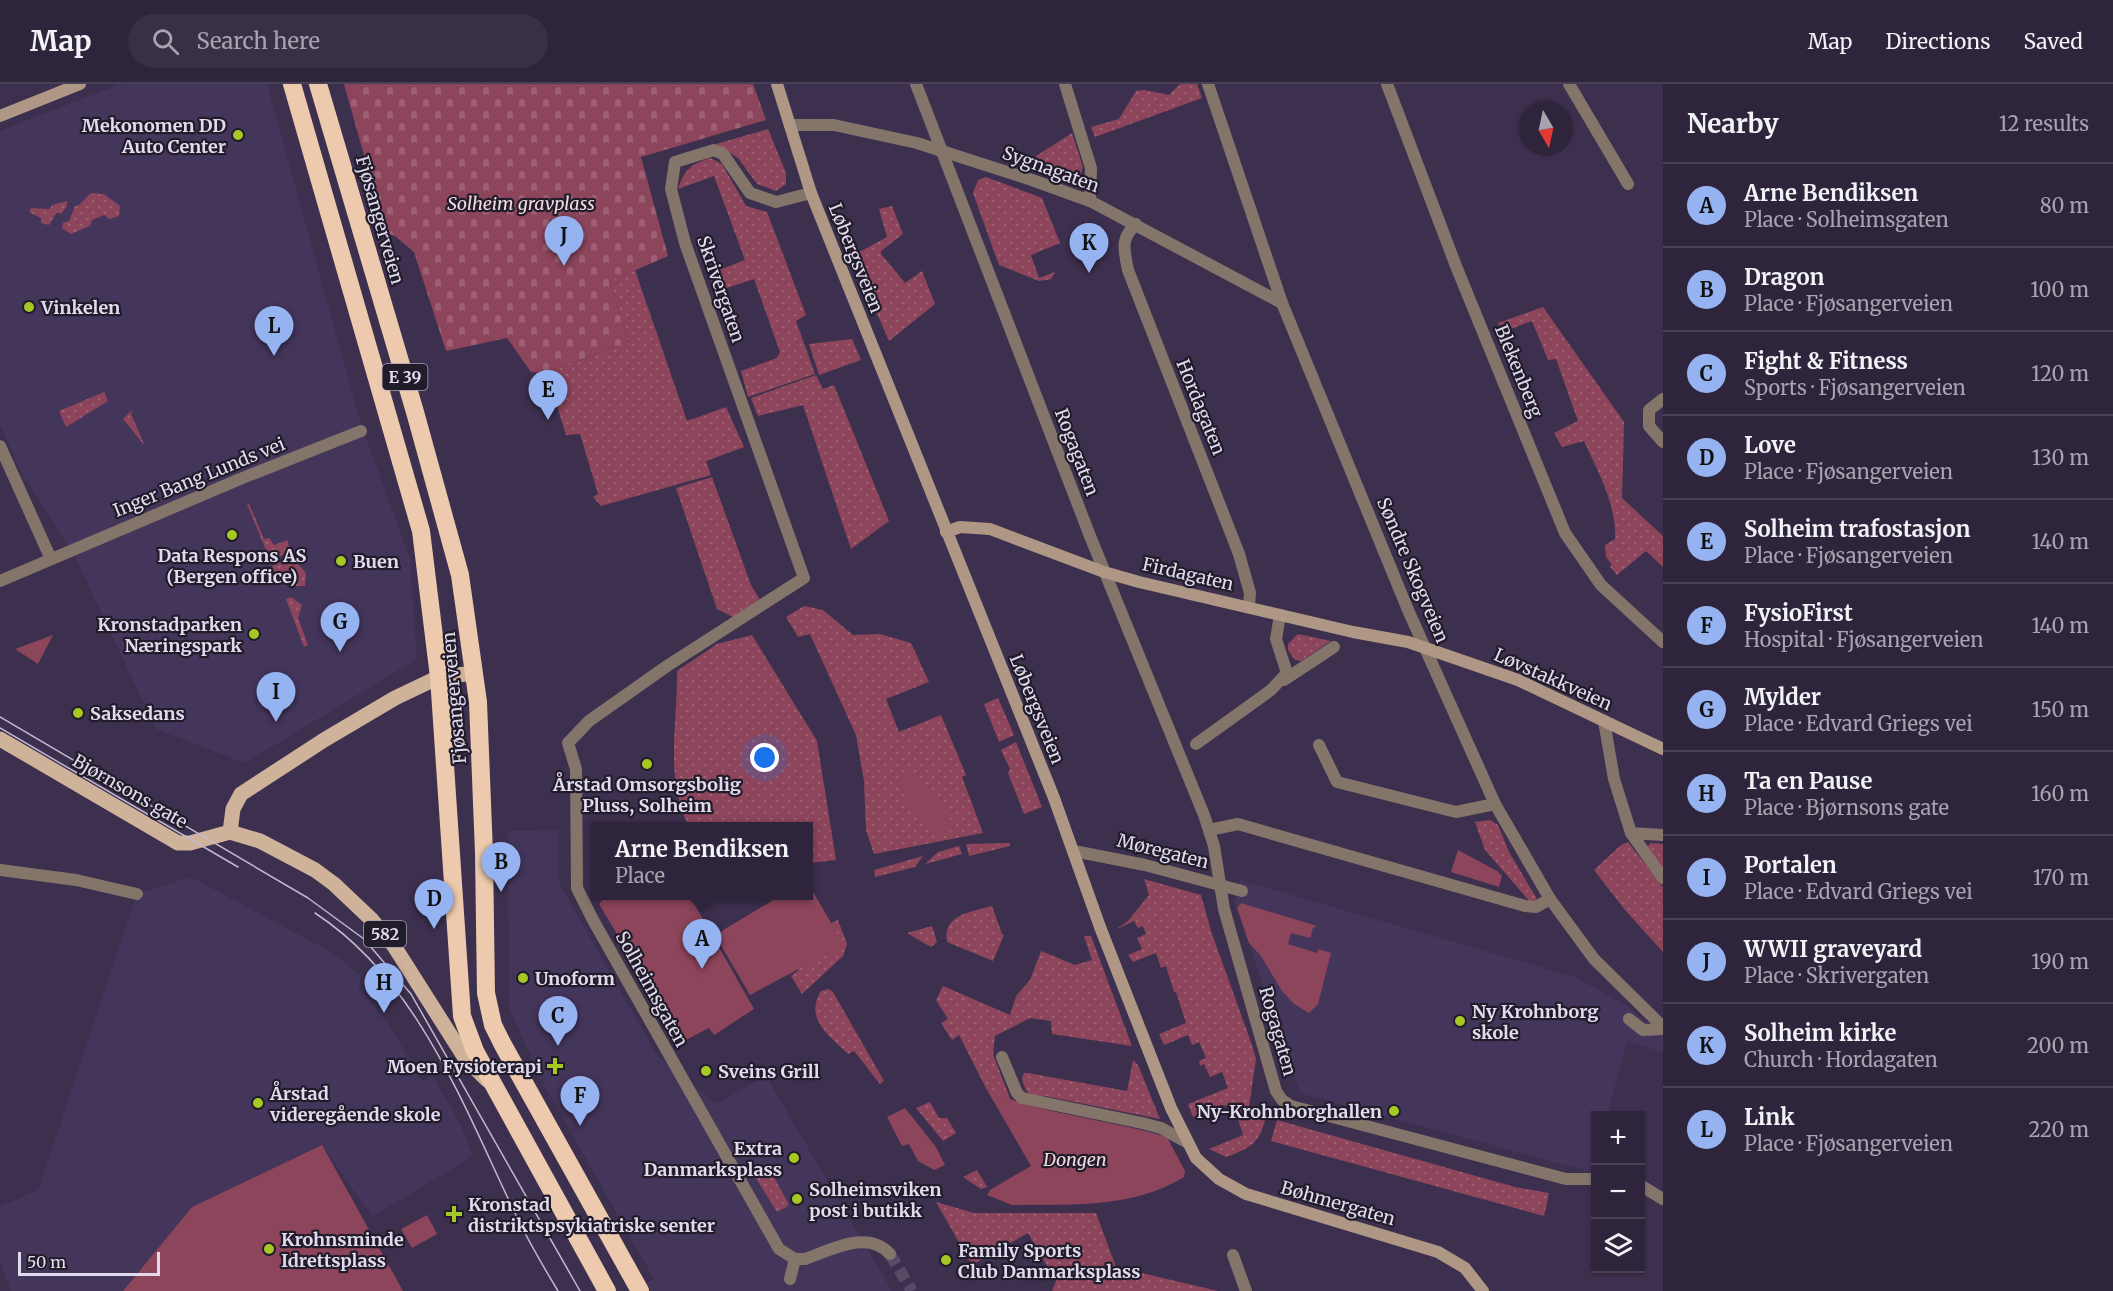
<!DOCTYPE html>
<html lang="en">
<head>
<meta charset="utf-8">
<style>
  body { margin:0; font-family:Merriweather,serif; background:#3a3046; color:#f1f3f6 }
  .controls { position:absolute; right:18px; bottom:18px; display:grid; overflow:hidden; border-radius:0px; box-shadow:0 2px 4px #0004 }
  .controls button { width:54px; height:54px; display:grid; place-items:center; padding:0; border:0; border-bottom:2px solid #494155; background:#2e243b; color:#f1f3f6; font:30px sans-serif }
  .compass { position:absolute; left:1519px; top:18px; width:54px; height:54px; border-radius:50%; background:#2e243b; box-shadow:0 2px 4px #0004; rotate:171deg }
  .scale { position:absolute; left:18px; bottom:15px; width:142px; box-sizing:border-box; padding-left:6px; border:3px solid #e2dbef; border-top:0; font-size:16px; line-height:21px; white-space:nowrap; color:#e2dbef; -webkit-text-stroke:4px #211c2a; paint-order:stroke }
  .you { position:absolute; left:765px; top:674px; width:21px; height:21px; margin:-15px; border:4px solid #fff; border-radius:50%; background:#1a73e8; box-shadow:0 0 0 9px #1a73e833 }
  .badge { display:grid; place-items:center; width:39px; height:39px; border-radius:50%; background:#95b2f1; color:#111; font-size:20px; font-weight:700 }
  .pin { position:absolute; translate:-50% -50px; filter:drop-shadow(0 2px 3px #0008) }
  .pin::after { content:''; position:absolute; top:32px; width:21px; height:18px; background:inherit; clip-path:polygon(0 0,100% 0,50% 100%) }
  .popup { position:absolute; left:591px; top:738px; width:222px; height:78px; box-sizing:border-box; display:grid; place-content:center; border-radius:0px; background:#2e243b; filter:drop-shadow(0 2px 4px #0005); font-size:20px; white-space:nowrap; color:#a7a4af }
  .popup b { font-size:22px; color:#f1f3f6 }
  .popup::after { content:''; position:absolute; left:50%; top:100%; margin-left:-12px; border:12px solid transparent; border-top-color:#2e243b }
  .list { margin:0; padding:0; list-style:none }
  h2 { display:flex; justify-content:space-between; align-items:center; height:78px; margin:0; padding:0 24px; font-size:26px }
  h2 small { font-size:20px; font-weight:400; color:#a7a4af }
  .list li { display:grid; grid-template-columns:39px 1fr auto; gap:18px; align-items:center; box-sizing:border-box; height:84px; padding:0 24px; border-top:2px solid #494155 }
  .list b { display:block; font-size:22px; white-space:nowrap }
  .list p { margin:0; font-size:20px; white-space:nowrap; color:#a7a4af }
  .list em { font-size:20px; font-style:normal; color:#a7a4af }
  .icon { flex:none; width:33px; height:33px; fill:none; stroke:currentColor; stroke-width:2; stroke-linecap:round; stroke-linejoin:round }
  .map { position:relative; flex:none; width:1663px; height:1207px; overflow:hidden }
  header { display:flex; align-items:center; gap:36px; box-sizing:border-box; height:84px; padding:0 30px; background:#2e243b; border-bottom:2px solid #494155 }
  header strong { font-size:28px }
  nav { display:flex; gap:33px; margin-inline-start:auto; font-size:21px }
  .search { width:420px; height:54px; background:#3a3046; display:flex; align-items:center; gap:15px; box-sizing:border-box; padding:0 21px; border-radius:33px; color:#a7a4af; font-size:22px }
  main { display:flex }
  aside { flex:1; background:#2e243b }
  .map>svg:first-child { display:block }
  .built { fill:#44355b }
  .grass { fill:url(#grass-dots) }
  .cemetery { fill:url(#cemetery-stones) }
  .park { fill:#8d455b }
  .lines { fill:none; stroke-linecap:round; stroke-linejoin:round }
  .street-tunnel { stroke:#564a67; stroke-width:12; stroke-dasharray:12 6; stroke-linecap:butt }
  .street { stroke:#84756a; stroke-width:12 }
  .secondary { stroke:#ae9885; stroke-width:12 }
  .primary { stroke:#cfb29a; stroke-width:15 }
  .highway { stroke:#edcaad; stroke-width:18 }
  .tram { stroke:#c1b9cf; stroke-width:1.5 }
  .poi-dot { fill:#a5c824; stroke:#211c2a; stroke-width:2 }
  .labels { text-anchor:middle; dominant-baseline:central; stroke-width:4.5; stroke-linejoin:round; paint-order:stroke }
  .shield { fill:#211c2a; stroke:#a8a2b4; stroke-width:1.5 }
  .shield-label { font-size:16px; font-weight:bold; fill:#e2dbef }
  .poi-label { font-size:18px; font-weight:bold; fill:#e2dbef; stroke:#211c2a; text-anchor:start }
  .street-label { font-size:18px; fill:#e2dbef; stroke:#211c2a }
  .park-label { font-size:18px; font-style:italic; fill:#f4dbe1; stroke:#211c2a }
</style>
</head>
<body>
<header>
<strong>Map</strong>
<div class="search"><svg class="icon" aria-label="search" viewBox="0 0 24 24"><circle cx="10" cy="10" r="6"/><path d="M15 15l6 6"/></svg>Search here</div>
<nav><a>Map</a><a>Directions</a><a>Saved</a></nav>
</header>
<main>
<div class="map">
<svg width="1663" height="1207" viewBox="0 0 1663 1207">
  <defs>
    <pattern id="grass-dots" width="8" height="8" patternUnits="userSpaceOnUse" patternTransform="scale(1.5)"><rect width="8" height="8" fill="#8d455b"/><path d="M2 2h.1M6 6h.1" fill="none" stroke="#9d5f73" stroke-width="1.8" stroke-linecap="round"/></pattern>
    <pattern id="cemetery-stones" width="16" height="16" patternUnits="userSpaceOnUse" patternTransform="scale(1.5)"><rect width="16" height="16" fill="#8d455b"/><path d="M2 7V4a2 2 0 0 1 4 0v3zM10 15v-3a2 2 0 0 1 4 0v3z" fill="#9d5f73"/></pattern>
  </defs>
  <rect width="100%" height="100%" fill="#3d304f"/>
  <g class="built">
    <path d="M121 0H267L360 337 410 475 417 575 245 679 156 645 76 475 20 386 0 340V47Z"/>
    <path d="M558 746 559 799 658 973 716 1020 766 992 892 1207H634L654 1195 541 995 509 923 508 747Z"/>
    <path d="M191 793 331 868 361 892 359 903 389 940 422 998 433 992 460 1040 473 1072 372 1133 322 1061 192 1123 123 1207H11L0 1176V1123L39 1105 137 810Z"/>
    <path d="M1240 796 1575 893 1627 922 1663 952V968L1627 958 1607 1031 1596 1032 1595 1073 1591 1088 1300 1009 1235 820Z"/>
  </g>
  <g class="grass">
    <path d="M1180 0H1197L1202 14 1095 53 1091 43 1119 35 1136 7 1144 6 1169 11Z"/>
    <path d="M768 45 786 89V100L776 107 757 100 738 74 716 60Z"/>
    <path d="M1072 49 1083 83 1079 95 1069 99 1039 88 1040 81 1033 74Z"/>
    <path d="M710 74 722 80 746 122 767 128 806 231 796 237 815 290 748 313 741 287 777 274 780 268 754 195 715 208 709 190 745 176 714 92 678 105C684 86 691 80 710 74Z"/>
    <path d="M986 93 1042 114 1060 159 1031 171 1039 194 1055 188 1051 195 1039 197 999 181 973 109 978 96Z"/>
    <path d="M91 109 104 110 120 122 119 132 109 135 104 131 92 136 90 142 71 150 62 144 63 139 69 137 75 122 79 121Z"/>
    <path d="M67 117V122L61 130 57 128 49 141 41 139V134L29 128 31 124 50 125 52 121Z"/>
    <path d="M892 122 903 150 881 167V170L905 199 922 187 935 220 889 257 852 172 887 153 879 125Z"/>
    <path d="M635 186 687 337 726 323 744 363 706 377 711 391 601 422 593 413 598 410 580 350 566 351 547 289 628 258 610 197Z"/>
    <path d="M1543 223 1624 338 1622 414 1663 452V483L1646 467 1617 491 1610 483 1612 481 1606 473 1605 461 1615 455C1617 421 1598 388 1584 357L1562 363 1554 349 1578 337 1556 275 1548 276 1532 237 1502 248 1498 239Z"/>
    <path d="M852 255 861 276 819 291 809 260Z"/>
    <path d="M816 291 823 305 834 301 889 437 851 465 803 321 758 332 751 314Z"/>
    <path d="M104 308 108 317 66 343 59 327Z"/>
    <path d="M132 326 131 330 145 362 123 335Z"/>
    <path d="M712 393 751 501 760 516 733 533 717 525 676 404Z"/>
    <path d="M247 420H249L264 455 269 454 274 461 288 456 289 464 285 470 270 476Z"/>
    <path d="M286 476 297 479 306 489 305 502H291L290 497H278L272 482Z"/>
    <path d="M291 513 302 521 298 534 308 561 304 563 286 515Z"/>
    <path d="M804 522 823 526 853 551 880 550 911 559 929 598 886 615 899 648 941 631 966 691 962 693 983 749 874 770 866 746 864 697 856 651 810 550 798 553 786 533Z"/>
    <path d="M1298 550 1331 557 1301 577 1295 576 1288 566V560Z"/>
    <path d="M752 551 817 657 836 776 809 779 808 742H689C664 698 678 636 677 587L717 560Z"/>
    <path d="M998 614 1014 651 999 658 984 620Z"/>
    <path d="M1016 658 1042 723 1024 730 1008 689 1010 685 1001 666Z"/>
    <path d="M1490 736 1498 741 1509 768 1537 815 1531 819 1485 766 1475 738Z"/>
    <path d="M1628 758 1663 803V868L1625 826 1594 786 1621 761Z"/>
    <path d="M1010 759V762L969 772 966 760Z"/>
    <path d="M1650 759 1663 760V786L1646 766Z"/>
    <path d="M959 762 962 770 925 780 938 768Z"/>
    <path d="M923 772 915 783 875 793 874 786Z"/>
    <path d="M1144 795 1201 811 1211 847 1252 961 1256 975 1249 1023 1267 1029C1260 1058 1254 1063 1226 1073L1209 1065 1243 1051 1234 1023 1221 1021 1193 1033 1188 1020 1228 1004 1222 988 1210 993 1204 980 1200 982 1199 977 1206 974 1199 958 1192 961 1188 951 1164 961 1159 950 1186 939 1176 908H1174L1166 882 1161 884 1156 869 1133 878 1128 871 1142 865 1137 854 1146 850 1143 842 1138 844 1134 837 1117 845 1128 837 1149 811Z"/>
    <path d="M992 822 1002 850 1004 851 993 877 947 858C942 830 972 828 992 822Z"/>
    <path d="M838 836 847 860 843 872 802 910 791 892 799 886 772 865Z"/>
    <path d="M932 842 937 858 931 863 907 849Z"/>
    <path d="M1084 852H1091L1132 962 1052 950 1051 937 1030 934 995 952 993 970 1011 1017 987 1006 959 951 952 956 941 939 948 935 936 916 943 902 1010 931 1016 912 1030 896 1041 867 1075 881 1092 876Z"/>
    <path d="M828 905 833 908 884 997 880 1000 854 967 848 970C829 951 804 935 821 907Z"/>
    <path d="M1133 976 1138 981 1160 1035 1045 1012C1030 1016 1025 1008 1022 994L1024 989H1028L1127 1007Z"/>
    <path d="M930 1018 939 1034H947L956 1049 943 1057 916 1024Z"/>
    <path d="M1277 1036 1515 1103 1549 1109 1544 1132 1271 1057Z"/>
    <path d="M768 1082 788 1119V1122L777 1128 754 1091Z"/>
    <path d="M977 1086 987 1103 981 1105 963 1093Z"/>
    <path d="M936 1118 974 1129H1096L1116 1183 1218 1207H1052L1056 1197 1028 1149 972 1181Z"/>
  </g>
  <path class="cemetery" d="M344 0H753L766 36 641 73 668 172 610 197 628 258 547 289 531 288 507 254 446 267 414 168 395 152 386 149Z"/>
  <g class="park">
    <path d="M53 551 38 580 15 565Z"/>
    <path d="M913 691 959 745 936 751 905 716 901 695Z"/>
    <path d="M1458 766 1497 787 1502 792 1499 803 1451 788Z"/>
    <path d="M809 801 844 861 750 911 715 851 780 812H808Z"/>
    <path d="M606 812H690L754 925 714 951 709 944 682 958 599 820Z"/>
    <path d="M1241 819 1317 842 1313 844 1310 854 1291 849 1288 860 1317 869 1318 865 1331 869 1318 920 1309 929 1294 920 1282 907 1261 872 1249 859 1237 824Z"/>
    <path d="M987 1006C1043 1031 1108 1035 1167 1053L1185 1087 1184 1093C1131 1125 1073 1120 1012 1121L987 1111 990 1106 1031 1082Z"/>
    <path d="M905 1024 936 1063 945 1081 934 1086 918 1077 909 1060 902 1062 887 1033Z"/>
    <path d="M322 1061 403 1207H123L192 1123Z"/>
    <path d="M427 1131 437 1150 412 1164 401 1145Z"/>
  </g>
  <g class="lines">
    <path class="street-tunnel" d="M890 1170 912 1207"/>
    <g class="street">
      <path d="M916 0 1090 452 1204 731 1214 762 1224 825 1276 1007 1282 1016 1291 1022 1566 1095H1596"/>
      <path d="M1065 0 1091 84 1090 117"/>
      <path d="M1208 0 1282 219 1408 526 1495 720 1550 815 1594 875 1663 943"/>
      <path d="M1387 0 1456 182 1565 449 1601 501 1663 558"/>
      <path d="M1569 0 1628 100"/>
      <path d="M790 41H834L917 59 1032 96 1090 117 1282 219"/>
      <path d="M811 109 776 118 750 109 723 70 714 66 675 78 671 105 685 159 804 494 667 582 589 637 568 659 576 685 577 804 593 836 779 1165 795 1175H805C831 1166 868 1145 890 1170"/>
      <path d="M1136 140C1120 155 1124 165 1128 186L1239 470 1250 509 1249 522"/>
      <path d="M1663 315 1649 326V342L1663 358"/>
      <path d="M0 362 50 473"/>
      <path d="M0 497 240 395 361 347"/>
      <path d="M1284 596 1334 563"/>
      <path d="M1604 637 1614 695 1631 749 1663 751"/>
      <path d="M1196 660 1271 606 1287 589 1276 555 1280 531"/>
      <path d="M1319 661 1337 698 1456 728 1495 720"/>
      <path d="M1209 746 1238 740 1525 822 1536 823 1550 815"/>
      <path d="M1631 749 1663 794"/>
      <path d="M1074 767 1145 781 1242 807"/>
      <path d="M0 786 76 796 137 810"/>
      <path d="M1629 935 1643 946 1663 945"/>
      <path d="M1002 973 1017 1009 1022 1014 1142 1039 1161 1044 1188 1059"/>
      <path d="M1640 1101 1663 1115"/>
      <path d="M1233 1171 1246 1207"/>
      <path d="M790 1195 795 1175"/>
    </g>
    <g class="secondary">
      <path d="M777 0 811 109 1054 714 1100 843 1171 1024 1196 1074 1219 1095 1246 1110 1438 1168 1465 1184 1483 1207"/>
      <path d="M0 32 80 0"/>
      <path d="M946 448 960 443 990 445 1104 488 1139 498 1353 548 1408 558 1518 596 1663 665"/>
    </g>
    <g class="primary">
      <path d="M0 655 178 759H190L230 748 260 757 315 786 334 800 372 836 394 862 465 974 487 996"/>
      <path d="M230 748 233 725 241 710 324 656 395 614 439 593 475 589"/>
    </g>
    <g class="highway">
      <path d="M292 0 421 447 439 593 462 932 475 967 607 1207"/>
      <path d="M318 0 415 328 460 491 478 618 484 769 486 909 493 941 503 961 640 1207"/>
    </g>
    <g class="tram">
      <path d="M0 633 308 814 364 855 411 910 580 1207"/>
      <path d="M0 644 238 783"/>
      <path d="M315 829C419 897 464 1024 516 1131 528 1157 543 1182 558 1207"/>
    </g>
  </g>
  <g class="poi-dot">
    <circle cx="238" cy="51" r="6"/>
    <circle cx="29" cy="223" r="6"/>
    <circle cx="232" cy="451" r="6"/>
    <circle cx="341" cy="477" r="6"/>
    <circle cx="254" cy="550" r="6"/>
    <circle cx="78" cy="629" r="6"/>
    <circle cx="647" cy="680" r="6"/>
    <circle cx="523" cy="894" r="6"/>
    <circle cx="1460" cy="937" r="6"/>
    <path d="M552 973h6v6h6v6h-6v6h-6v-6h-6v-6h6z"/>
    <circle cx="706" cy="987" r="6"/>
    <circle cx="258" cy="1019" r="6"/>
    <circle cx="1394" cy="1027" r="6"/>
    <circle cx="794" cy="1074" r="6"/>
    <circle cx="797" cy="1115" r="6"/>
    <path d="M451 1121h6v6h6v6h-6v6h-6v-6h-6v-6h6z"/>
    <circle cx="269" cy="1165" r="6"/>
    <circle cx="946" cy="1176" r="6"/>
  </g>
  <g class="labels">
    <g class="shield">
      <rect x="382.5" y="280" width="45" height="26" rx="4.5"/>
      <rect x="364" y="837" width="42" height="26" rx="4.5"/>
    </g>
    <g class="shield-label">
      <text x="405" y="293">E 39</text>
      <text x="385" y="850">582</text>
    </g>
    <g class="poi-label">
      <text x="226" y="41" text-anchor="end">Mekonomen DD<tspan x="226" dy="21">Auto Center</tspan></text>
      <text x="41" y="223">Vinkelen</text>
      <text x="232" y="471" text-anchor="middle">Data Respons AS<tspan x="232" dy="21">(Bergen office)</tspan></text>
      <text x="353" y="477">Buen</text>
      <text x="242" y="540" text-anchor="end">Kronstadparken<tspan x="242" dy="21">Næringspark</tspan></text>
      <text x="90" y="629">Saksedans</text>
      <text x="647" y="700" text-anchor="middle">Årstad Omsorgsbolig<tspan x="647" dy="21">Pluss, Solheim</tspan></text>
      <text x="535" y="894">Unoform</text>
      <text x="1472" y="927">Ny Krohnborg<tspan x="1472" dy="21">skole</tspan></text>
      <text x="542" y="982" text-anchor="end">Moen Fysioterapi</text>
      <text x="718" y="987">Sveins Grill</text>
      <text x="270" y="1009">Årstad<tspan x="270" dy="21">videregående skole</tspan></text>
      <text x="1382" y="1027" text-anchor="end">Ny-Krohnborghallen</text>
      <text x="782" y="1064" text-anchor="end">Extra<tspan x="782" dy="21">Danmarksplass</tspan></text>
      <text x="809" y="1105">Solheimsviken<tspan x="809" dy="21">post i butikk</tspan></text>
      <text x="468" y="1120">Kronstad<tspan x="468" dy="21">distriktspsykiatriske senter</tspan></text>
      <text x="281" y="1155">Krohnsminde<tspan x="281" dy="21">Idrettsplass</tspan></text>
      <text x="958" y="1166">Family Sports<tspan x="958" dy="21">Club Danmarksplass</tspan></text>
    </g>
    <g class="street-label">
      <text transform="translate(1051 85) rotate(20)">Sygnagaten</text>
      <text transform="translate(380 136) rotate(74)">Fjøsangerveien</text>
      <text transform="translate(856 174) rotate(68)">Løbergsveien</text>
      <text transform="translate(721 205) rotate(71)">Skrivergaten</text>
      <text transform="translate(1519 287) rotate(68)">Blekenberg</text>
      <text transform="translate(1201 323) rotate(68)">Hordagaten</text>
      <text transform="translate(1077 368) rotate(69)">Rogagaten</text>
      <text transform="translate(199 393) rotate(-22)">Inger Bang Lunds vei</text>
      <text transform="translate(1413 486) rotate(67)">Søndre Skogveien</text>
      <text transform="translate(1188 490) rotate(13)">Firdagaten</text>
      <text transform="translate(1553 595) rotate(24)">Løvstakkveien</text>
      <text transform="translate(454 614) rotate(-95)">Fjøsangerveien</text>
      <text transform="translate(1037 625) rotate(68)">Løbergsveien</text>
      <text transform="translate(130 707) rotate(30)">Bjørnsons gate</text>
      <text transform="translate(1163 767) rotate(14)">Møregaten</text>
      <text transform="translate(652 905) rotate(61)">Solheimsgaten</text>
      <text transform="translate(1278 947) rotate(74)">Rogagaten</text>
      <text transform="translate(1338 1119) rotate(16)">Bøhmergaten</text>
    </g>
    <g class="park-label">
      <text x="521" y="119">Solheim gravplass</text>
      <text x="1075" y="1075">Dongen</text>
    </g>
  </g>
</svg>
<div class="controls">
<button>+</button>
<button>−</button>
<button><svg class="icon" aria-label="layers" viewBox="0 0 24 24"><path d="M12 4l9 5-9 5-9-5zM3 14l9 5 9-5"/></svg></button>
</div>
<svg class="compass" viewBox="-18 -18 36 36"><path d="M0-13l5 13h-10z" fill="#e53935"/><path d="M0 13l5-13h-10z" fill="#a7a4af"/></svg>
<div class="scale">50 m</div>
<div class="you"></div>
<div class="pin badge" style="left:702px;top:885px">A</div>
<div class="popup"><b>Arne Bendiksen</b>Place</div>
<div class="pin badge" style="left:501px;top:808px">B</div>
<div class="pin badge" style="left:558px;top:962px">C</div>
<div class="pin badge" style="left:434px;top:845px">D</div>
<div class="pin badge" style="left:548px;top:336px">E</div>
<div class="pin badge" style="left:580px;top:1042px">F</div>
<div class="pin badge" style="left:340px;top:568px">G</div>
<div class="pin badge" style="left:384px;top:929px">H</div>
<div class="pin badge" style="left:276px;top:638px">I</div>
<div class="pin badge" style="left:564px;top:182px">J</div>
<div class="pin badge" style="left:1089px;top:189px">K</div>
<div class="pin badge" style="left:274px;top:272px">L</div>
</div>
<aside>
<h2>Nearby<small>12 results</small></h2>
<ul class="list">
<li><span class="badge">A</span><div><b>Arne Bendiksen</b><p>Place · Solheimsgaten</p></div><em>80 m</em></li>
<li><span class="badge">B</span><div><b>Dragon</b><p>Place · Fjøsangerveien</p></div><em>100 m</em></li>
<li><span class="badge">C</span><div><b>Fight &amp; Fitness</b><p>Sports · Fjøsangerveien</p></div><em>120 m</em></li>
<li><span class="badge">D</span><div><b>Love</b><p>Place · Fjøsangerveien</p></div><em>130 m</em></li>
<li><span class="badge">E</span><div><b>Solheim trafostasjon</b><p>Place · Fjøsangerveien</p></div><em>140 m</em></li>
<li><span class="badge">F</span><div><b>FysioFirst</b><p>Hospital · Fjøsangerveien</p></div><em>140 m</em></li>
<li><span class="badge">G</span><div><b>Mylder</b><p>Place · Edvard Griegs vei</p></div><em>150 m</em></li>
<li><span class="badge">H</span><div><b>Ta en Pause</b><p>Place · Bjørnsons gate</p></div><em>160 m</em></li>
<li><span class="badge">I</span><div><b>Portalen</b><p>Place · Edvard Griegs vei</p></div><em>170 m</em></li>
<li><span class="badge">J</span><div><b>WWII graveyard</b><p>Place · Skrivergaten</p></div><em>190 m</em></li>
<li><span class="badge">K</span><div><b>Solheim kirke</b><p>Church · Hordagaten</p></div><em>200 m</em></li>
<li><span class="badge">L</span><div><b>Link</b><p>Place · Fjøsangerveien</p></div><em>220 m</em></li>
</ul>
</aside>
</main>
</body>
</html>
